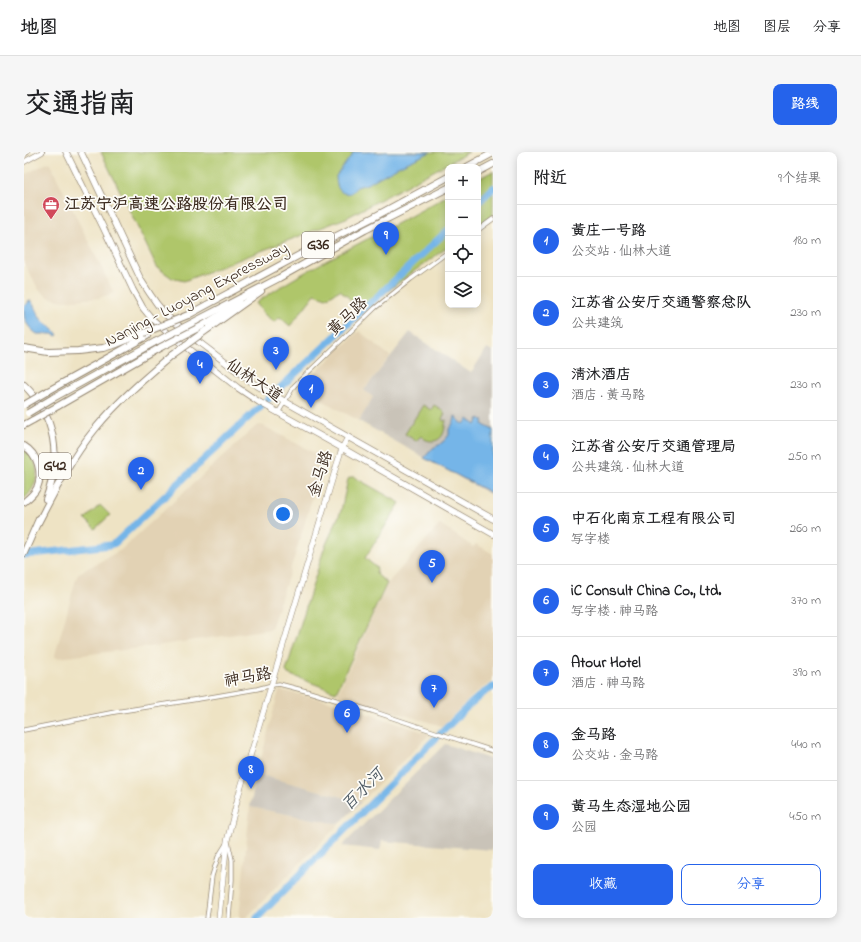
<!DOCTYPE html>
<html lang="zh">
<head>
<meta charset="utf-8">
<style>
  body { margin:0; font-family:"Indie Flower","LXGW WenKai TC",sans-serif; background:#f6f6f6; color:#202124 }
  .controls { position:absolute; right:12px; top:12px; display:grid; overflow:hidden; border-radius:8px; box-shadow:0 2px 10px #0003 }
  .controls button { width:36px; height:36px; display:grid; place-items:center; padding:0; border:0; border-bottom:1px solid #e0e0e0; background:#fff; color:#202124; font:20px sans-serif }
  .you { position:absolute; left:259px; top:362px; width:14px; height:14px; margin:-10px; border:3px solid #fff; border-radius:50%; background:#1a73e8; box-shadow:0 0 0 6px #1a73e833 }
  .badge { display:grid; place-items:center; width:26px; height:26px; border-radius:50%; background:#2563eb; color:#fff; font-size:13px; font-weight:700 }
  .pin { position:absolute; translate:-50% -33px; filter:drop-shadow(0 1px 2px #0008) }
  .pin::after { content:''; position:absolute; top:21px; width:14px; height:12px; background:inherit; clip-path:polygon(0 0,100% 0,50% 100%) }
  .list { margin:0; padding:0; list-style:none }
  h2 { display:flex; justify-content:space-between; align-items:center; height:52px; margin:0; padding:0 16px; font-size:17px }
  h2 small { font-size:13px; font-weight:400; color:#757577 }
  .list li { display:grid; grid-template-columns:26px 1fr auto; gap:12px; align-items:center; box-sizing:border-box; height:72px; padding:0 16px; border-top:1px solid #e0e0e0 }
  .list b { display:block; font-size:15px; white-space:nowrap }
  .list p { margin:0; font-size:13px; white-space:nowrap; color:#757577 }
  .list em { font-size:13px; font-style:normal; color:#757577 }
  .actions { display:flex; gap:8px; padding:12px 16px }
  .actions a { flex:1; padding:9px 0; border:1px solid #2563eb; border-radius:8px; text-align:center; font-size:14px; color:#2563eb }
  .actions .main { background:#2563eb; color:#fff }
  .icon { flex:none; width:22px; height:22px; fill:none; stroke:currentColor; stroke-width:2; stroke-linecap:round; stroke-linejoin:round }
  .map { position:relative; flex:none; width:469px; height:766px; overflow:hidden; border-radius:8px }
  header { display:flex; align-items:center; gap:24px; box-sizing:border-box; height:56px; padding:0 20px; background:#fff; border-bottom:1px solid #e0e0e0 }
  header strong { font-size:19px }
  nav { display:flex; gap:22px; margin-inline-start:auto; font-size:14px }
  .intro { display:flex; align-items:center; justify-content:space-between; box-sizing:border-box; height:96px; padding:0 24px }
  h1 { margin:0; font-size:28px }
  .button { padding:10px 18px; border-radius:8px; background:#2563eb; color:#fff; font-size:14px; font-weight:700 }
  main { display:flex; gap:24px; padding:0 24px }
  aside { flex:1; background:#fff; border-radius:8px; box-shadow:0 2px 10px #0003 }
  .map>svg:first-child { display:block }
  .built { fill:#e2d2b4 }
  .industrial { fill:#c9c3b8 }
  .green { fill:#afc66b; stroke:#757844 }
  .water { fill:#74b5e8; stroke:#587083 }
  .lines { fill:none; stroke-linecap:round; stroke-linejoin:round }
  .river { stroke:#74b5e8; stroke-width:7 }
  .minor-casing { stroke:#948671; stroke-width:5 }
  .tertiary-casing { stroke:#948671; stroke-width:6 }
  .secondary-casing { stroke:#948671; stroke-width:6 }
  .primary-casing { stroke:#948671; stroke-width:7 }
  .motorway-casing { stroke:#948671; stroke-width:8 }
  .minor { stroke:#fff; stroke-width:3.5 }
  .tertiary { stroke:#fff; stroke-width:4.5 }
  .secondary { stroke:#fff; stroke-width:5 }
  .primary { stroke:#fff; stroke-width:5.5 }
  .motorway { stroke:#fff; stroke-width:6 }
  .motorway-bridge-casing { stroke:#948671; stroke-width:8; stroke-linecap:butt }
  .motorway-bridge { stroke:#fff; stroke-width:6 }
  .labels { text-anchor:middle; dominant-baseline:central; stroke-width:3.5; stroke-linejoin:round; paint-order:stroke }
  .shield { fill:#fdfcf7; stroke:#75695f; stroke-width:1 }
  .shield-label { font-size:15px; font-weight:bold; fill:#3b2a1e }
  .poi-label { font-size:16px; font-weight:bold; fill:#3b2a1e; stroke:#fdfcf7; text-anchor:start }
  .street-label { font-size:16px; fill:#3b2a1e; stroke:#fdfcf7 }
  .water-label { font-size:17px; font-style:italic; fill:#4f5b65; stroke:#fdfcf7 }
</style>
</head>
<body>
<header>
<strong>地图</strong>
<nav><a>地图</a><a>图层</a><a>分享</a></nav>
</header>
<div class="intro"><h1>交通指南</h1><a class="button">路线</a></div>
<main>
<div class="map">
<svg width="469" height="766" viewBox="0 0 469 766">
  <rect width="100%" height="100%" fill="#fdfcf7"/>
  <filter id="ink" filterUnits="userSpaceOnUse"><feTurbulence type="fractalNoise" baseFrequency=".025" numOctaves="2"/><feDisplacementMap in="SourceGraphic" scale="8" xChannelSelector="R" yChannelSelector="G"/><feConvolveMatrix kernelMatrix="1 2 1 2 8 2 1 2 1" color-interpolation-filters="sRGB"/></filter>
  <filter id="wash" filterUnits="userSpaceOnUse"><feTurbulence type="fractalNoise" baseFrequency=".012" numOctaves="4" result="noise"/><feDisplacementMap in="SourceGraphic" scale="16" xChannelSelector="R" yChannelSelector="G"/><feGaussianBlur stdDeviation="0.9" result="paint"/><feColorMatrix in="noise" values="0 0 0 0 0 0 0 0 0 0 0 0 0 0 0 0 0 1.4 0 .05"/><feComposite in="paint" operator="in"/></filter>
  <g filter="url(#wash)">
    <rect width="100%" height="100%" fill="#eee3c4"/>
    <g class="built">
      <path d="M25 10 90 141 75 146 39 149 24 145 15 138 0 112V23Z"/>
      <path d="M335 179 366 204 340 238 349 245 335 269 280 238 278 233Z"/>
      <path d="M235 273 240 274 294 303 298 308V314L271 403 247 477 124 495 34 506 31 505V503L52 427 55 421 97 398 231 275Z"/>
      <path d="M416 372 449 395 452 392 469 402V529L450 542 418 574 313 543 364 431Z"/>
      <path d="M255 538 305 549 406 582 337 650 233 622Z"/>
      <path d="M226 655 315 672 222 766H215Z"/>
    </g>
    <g class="industrial">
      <path d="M386 180 447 221 463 196 468 199 469 198V344L335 269 349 245 340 238Z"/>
      <path d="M421 592 469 608 468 698 358 689 356 698 318 694Z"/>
      <path d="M233 622 337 650 315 672 226 655Z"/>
    </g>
    <g class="green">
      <path d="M77 0H445L322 66 160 129 148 126 133 115Z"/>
      <path d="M469 19V63L454 74V27Z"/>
      <path d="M424 43V95C394 116 365 137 338 161L323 144 316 138 302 146 291 142 266 174 256 165 250 170 240 162 232 151C263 129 296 112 330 94 361 78 393 61 424 43Z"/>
      <path d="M399 253 407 258 410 253 420 259 419 260 421 261 418 267 419 269 422 268C421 272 421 278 419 282 415 291 403 291 397 284L392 289 381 282Z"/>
      <path d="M0 298C19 309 15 334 0 347Z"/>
      <path d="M327 325H330L376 351 341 406 353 416 352 422 363 431 312 540 264 522 262 519 300 397 317 359 324 327Z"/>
      <path d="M76 353 86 363 71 377 61 367Z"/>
    </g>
    <g class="water">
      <path d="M330 0H351V1L362 0H407L374 15 343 32 333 35 327 41C315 44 312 34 312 24Z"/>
      <path d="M4 148 7 149C11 154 12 161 17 167 22 173 30 176 34 183L33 184 28 182H13C6 177 0 170 0 161 0 155 0 153 5 150Z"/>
      <path d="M431 264 433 265 432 266 436 269V270L440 272 444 267 452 273 455 266 460 269 458 272 469 278V342L400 306 409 296 415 293 421 288 425 283V277L430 270Z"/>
    </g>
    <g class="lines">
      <g class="river">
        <path d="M454 51 469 36"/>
        <path d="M0 403 86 393 91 391C202 287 312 182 424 78"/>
        <path d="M233 766 445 553 458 542 469 535"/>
      </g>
    </g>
  </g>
  <g filter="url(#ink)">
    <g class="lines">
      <defs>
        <g id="minor">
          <path d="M454 78 469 67"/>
          <path d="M254 261 270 234 351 156 387 127 424 100"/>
          <path d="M0 578 91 560 175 547 233 537 248 533 255 532 282 539 348 559 429 586 469 599"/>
          <path d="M204 690 208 708V728L205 766"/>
          <path d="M183 766 188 724 194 705 202 692"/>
        </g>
        <g id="tertiary">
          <path d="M0 2 3 0"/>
          <path d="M0 10 18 0"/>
        </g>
        <path id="secondary" d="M195 766 199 726 203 689 214 645 312 315 318 296 324 285"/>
        <g id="primary">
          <path d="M42 0 80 77 109 138 119 156 128 167 144 181 214 236 235 250 318 296 469 382"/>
          <path d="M57 0 117 128 126 142 133 152 142 163 176 191 230 232 469 367"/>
        </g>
        <g id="motorway">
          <path d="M443 15 469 1"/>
          <path d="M454 20 469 12"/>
          <path d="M164 163 281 100 350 65 424 25"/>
          <path d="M172 169 255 126 341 78 424 36"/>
          <path d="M178 174 215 151"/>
          <path d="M184 177 237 139"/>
          <path d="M0 196 24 200 54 199 79 196 93 192 120 181"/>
          <path d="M0 233C32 264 38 306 22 347"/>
          <path d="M24 239 123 184"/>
          <path d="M29 246 131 190"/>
          <path d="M34 254 137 195"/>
          <path d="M0 273 9 268"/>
          <path d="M0 294C14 302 19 322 13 336 10 342 5 346 0 350"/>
          <path d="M14 371C31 338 48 305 71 277 94 249 121 226 148 203"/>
          <path d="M0 401 15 367"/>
        </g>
      </defs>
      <use href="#minor" class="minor-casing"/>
      <use href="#tertiary" class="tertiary-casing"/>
      <use href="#secondary" class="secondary-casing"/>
      <use href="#primary" class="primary-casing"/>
      <use href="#motorway" class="motorway-casing"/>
      <use href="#minor" class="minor"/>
      <use href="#tertiary" class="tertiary"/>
      <use href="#secondary" class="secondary"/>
      <use href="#primary" class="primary"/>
      <use href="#motorway" class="motorway"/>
      <defs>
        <g id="motorway-bridge">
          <path d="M120 181 164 163"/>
          <path d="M131 190 172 169"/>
          <path d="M137 195 178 174"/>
          <path d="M148 203 184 177"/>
          <path d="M0 253 24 239"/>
          <path d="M4 261 29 246"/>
          <path d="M9 268 34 254"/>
        </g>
      </defs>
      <use href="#motorway-bridge" class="motorway-bridge-casing"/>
      <use href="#motorway-bridge" class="motorway-bridge"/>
    </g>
  </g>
  <defs>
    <symbol id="office-pin" viewBox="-11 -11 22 30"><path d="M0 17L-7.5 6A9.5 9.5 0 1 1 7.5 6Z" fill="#d1495b" stroke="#fdfcf7"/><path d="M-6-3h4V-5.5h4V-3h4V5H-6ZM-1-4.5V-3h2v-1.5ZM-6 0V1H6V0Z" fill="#fff"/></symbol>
  </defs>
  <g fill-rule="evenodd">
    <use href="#office-pin" x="17" y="43" width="20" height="27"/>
  </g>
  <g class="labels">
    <g class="shield">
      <rect x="278" y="80" width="32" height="26" rx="3"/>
      <rect x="15" y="301" width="32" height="26" rx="3"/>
    </g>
    <g class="shield-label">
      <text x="294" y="93">G36</text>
      <text x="31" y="314">G42</text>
    </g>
    <g class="poi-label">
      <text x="40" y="53">江苏宁沪高速公路股份有限公司</text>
    </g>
    <g class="street-label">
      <text transform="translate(173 143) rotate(-28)">Nanjing - Luoyang Expressway</text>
      <text transform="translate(324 165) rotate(-43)">黄马路</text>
      <text transform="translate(230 229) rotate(34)">仙林大道</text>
      <text transform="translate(297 322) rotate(-73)">金马路</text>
      <text transform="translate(224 526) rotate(-10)">神马路</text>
    </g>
    <g class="water-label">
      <text transform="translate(339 638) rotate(-45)">百水河</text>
    </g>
  </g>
</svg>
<div class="controls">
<button>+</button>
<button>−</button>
<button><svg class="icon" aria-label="locate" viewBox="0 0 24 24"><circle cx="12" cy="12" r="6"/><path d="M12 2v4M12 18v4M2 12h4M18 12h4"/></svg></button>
<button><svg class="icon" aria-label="layers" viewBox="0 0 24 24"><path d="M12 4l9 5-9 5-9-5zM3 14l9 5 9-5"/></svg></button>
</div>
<div class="you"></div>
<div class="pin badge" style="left:287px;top:256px">1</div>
<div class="pin badge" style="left:117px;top:338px">2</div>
<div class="pin badge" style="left:252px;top:218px">3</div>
<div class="pin badge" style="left:176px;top:232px">4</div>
<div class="pin badge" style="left:408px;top:431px">5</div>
<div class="pin badge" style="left:323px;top:581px">6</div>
<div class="pin badge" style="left:410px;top:556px">7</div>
<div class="pin badge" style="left:227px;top:637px">8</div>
<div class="pin badge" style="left:362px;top:103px">9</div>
</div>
<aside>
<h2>附近<small>9个结果</small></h2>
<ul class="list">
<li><span class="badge">1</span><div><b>黄庄一号路</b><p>公交站 · 仙林大道</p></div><em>180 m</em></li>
<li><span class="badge">2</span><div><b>江苏省公安厅交通警察总队</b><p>公共建筑</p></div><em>230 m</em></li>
<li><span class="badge">3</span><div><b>清沐酒店</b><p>酒店 · 黄马路</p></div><em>230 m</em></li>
<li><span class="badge">4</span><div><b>江苏省公安厅交通管理局</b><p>公共建筑 · 仙林大道</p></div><em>250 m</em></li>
<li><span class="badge">5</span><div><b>中石化南京工程有限公司</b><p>写字楼</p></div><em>260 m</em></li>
<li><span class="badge">6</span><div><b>iC Consult China Co., Ltd.</b><p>写字楼 · 神马路</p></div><em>370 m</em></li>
<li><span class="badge">7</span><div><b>Atour Hotel</b><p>酒店 · 神马路</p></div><em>390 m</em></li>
<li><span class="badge">8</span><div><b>金马路</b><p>公交站 · 金马路</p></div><em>440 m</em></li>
<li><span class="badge">9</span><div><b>黄马生态湿地公园</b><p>公园</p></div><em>450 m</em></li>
</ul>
<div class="actions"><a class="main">收藏</a><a>分享</a></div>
</aside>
</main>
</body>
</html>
